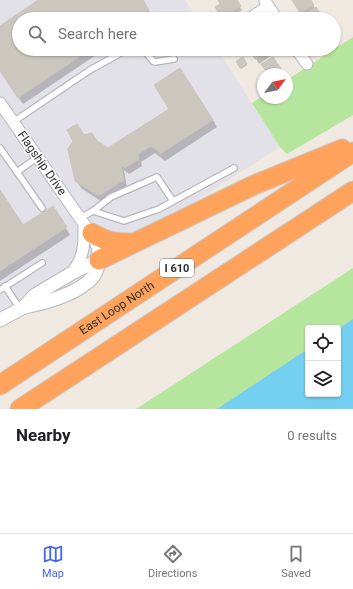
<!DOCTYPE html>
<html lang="en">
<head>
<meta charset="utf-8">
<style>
  body { margin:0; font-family:Roboto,sans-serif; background:#f6f6f6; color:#202124 }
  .controls { position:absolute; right:12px; bottom:12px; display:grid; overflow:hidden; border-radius:4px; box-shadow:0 1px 3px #0004 }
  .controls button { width:36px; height:36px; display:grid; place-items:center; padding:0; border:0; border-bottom:1px solid #e0e0e0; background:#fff; color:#202124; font:20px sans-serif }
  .compass { position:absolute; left:257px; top:68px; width:36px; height:36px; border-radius:50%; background:#fff; box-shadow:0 1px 3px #0004; rotate:58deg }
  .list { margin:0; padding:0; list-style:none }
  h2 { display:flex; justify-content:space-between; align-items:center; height:52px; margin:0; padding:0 16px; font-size:17px }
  h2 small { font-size:13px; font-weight:400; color:#757577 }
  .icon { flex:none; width:22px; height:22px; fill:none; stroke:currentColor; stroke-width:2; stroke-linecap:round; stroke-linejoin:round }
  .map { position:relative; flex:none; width:353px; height:409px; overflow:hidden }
  .search { position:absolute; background:#fff; box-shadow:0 1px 3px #0004; left:12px; right:12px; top:12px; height:44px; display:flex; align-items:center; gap:10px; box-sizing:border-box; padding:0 14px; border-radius:22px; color:#757577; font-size:15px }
  .sheet { height:124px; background:#fff }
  nav { display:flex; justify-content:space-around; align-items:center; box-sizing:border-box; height:56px; border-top:1px solid #e0e0e0; background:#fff; font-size:11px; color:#757577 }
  nav a { display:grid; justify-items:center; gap:2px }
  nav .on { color:#4264fb }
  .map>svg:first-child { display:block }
  .industrial { fill:#e3e1e8 }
  .green { fill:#b6e59e; fill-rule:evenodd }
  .water { fill:#75cff0 }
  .shadow { fill:#0003 }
  .building { fill:#cbc7bf; stroke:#cbc5ba }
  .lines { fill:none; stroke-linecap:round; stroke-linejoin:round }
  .service-casing { stroke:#b4b7c1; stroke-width:8 }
  .minor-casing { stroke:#b4b7c1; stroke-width:13 }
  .tertiary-casing { stroke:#b4b7c1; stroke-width:15 }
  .motorway-casing { stroke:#c9c9c9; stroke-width:21 }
  .service { stroke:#fff; stroke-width:5.5 }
  .minor { stroke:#fff; stroke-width:11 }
  .tertiary { stroke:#fff; stroke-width:13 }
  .motorway { stroke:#ffa35c; stroke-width:19 }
  .labels { text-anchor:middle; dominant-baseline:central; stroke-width:3; stroke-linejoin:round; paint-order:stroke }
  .shield { fill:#fff; stroke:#6d6d6d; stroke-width:1 }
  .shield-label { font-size:11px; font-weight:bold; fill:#2e2e2e }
  .street-label { font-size:12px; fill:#2e2e2e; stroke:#fff }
</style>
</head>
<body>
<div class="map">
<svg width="353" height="409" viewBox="0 0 353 409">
  <rect width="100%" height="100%" fill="#efe9e1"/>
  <path class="industrial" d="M0 0H185L197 19H19V49H217L280 147 139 237 68 270 0 314Z"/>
  <g class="green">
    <path d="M353 37V115L287 154 280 147 252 103 263 96V98H287V80Z"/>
    <path d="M353 268V409H136ZM308 328H338V394H308Z"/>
  </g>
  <path class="water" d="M353 319V409H217L308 349V394H338V329Z"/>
  <g class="shadow">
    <path d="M40 0H142L153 17 150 19H19V49H105L23 104 0 70V27Z"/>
    <path d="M219 0H236L242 10 227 19H223L216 8 222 4Z"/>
    <path d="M293 0H309L323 19H305Z"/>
    <path d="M250 49H267L271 56 259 64Z"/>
    <path d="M243 58 247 65 241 69 237 61Z"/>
    <path d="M213 120 217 127 165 161 155 153 141 162 142 166 129 174 124 170 127 188 102 202 81 188 76 180 84 136 97 142 108 149Z"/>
    <path d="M0 192 23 226 53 207 70 235 0 281Z"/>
  </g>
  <g class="building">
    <path d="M38 0H143L149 10 135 19H19V49H91L18 98 0 71V26Z"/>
    <path d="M218 0H237L241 6 221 18 215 7 220 4Z"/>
    <path d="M292 0H311L314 5 300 13Z"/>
    <path d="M316 7 324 19H304L302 16Z"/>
    <path d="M249 49H268L269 50 255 59Z"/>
    <path d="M243 57 247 64 240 68 236 61Z"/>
    <path d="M273 57 284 73 282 74H268L261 64Z"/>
    <path d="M180 68 213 120 160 154 158 151 151 146 138 154 139 159 125 168 121 165 124 180 102 194 97 195 75 181 68 149 73 141 67 130 77 124 84 135 92 133 97 141 108 148 169 109 154 85Z"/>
    <path d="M0 190 23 225 53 206 67 227 0 271Z"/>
  </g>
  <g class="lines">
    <defs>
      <g id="service">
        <path d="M143 49 153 61 155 62 174 59"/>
        <path d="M13 122 90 70 128 49"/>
        <path d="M0 148 17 172 38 157"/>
        <path d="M17 172 42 208"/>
        <path d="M93 211 111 197 157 177 173 201"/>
        <path d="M80 218 93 211 124 221 159 209 234 168"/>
        <path d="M5 286 20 309"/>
        <path d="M0 290 42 263"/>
      </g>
      <g id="minor">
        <path d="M265 1 277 19"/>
        <path d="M249 19 268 6"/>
        <path d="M296 49 307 64"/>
        <path d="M0 103 84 224C94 235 98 245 99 260"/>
        <path d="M72 273C85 254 84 246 84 224"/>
      </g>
      <g id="tertiary">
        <path d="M24 307C45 303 78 294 93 277 97 272 98 266 99 260"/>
        <path d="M0 320 24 307 35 295 72 273 99 260"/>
      </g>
      <g id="motorway">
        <path d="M92 233C107 242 115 243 133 243"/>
        <path d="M99 260 254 185 342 149"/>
        <path id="s1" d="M0 385 353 152"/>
        <path d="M20 409 353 191"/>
      </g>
    </defs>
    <use href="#service" class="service-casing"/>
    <use href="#minor" class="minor-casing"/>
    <use href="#tertiary" class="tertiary-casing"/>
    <use href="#motorway" class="motorway-casing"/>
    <use href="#service" class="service"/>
    <use href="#minor" class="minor"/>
    <use href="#tertiary" class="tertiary"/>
    <use href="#motorway" class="motorway"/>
  </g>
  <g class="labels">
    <rect class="shield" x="160" y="259" width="34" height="18" rx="3"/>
    <g class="shield-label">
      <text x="177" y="268">I 610</text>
    </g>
    <g class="street-label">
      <text transform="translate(42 163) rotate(55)">Flagship Drive</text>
      <text stroke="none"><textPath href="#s1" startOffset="140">East Loop North</textPath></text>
    </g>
  </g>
</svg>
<div class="controls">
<button><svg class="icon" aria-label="locate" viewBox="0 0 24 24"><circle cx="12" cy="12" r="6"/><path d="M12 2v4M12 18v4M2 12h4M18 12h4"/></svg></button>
<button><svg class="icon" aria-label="layers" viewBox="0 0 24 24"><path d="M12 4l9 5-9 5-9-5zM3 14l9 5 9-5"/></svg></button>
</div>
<svg class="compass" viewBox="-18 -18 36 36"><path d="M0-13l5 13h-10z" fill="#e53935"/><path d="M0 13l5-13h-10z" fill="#757577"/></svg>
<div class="search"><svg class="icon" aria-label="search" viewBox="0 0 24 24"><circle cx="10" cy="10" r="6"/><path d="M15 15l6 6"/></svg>Search here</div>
</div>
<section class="sheet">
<h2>Nearby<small>0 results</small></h2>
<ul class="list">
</ul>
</section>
<nav>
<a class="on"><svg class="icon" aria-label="map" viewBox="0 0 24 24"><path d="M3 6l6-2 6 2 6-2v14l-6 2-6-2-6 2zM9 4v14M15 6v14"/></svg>Map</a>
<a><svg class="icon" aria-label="directions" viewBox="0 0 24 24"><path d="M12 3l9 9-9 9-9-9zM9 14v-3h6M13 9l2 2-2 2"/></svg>Directions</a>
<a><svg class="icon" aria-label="saved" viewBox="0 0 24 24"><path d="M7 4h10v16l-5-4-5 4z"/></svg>Saved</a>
</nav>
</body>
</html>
